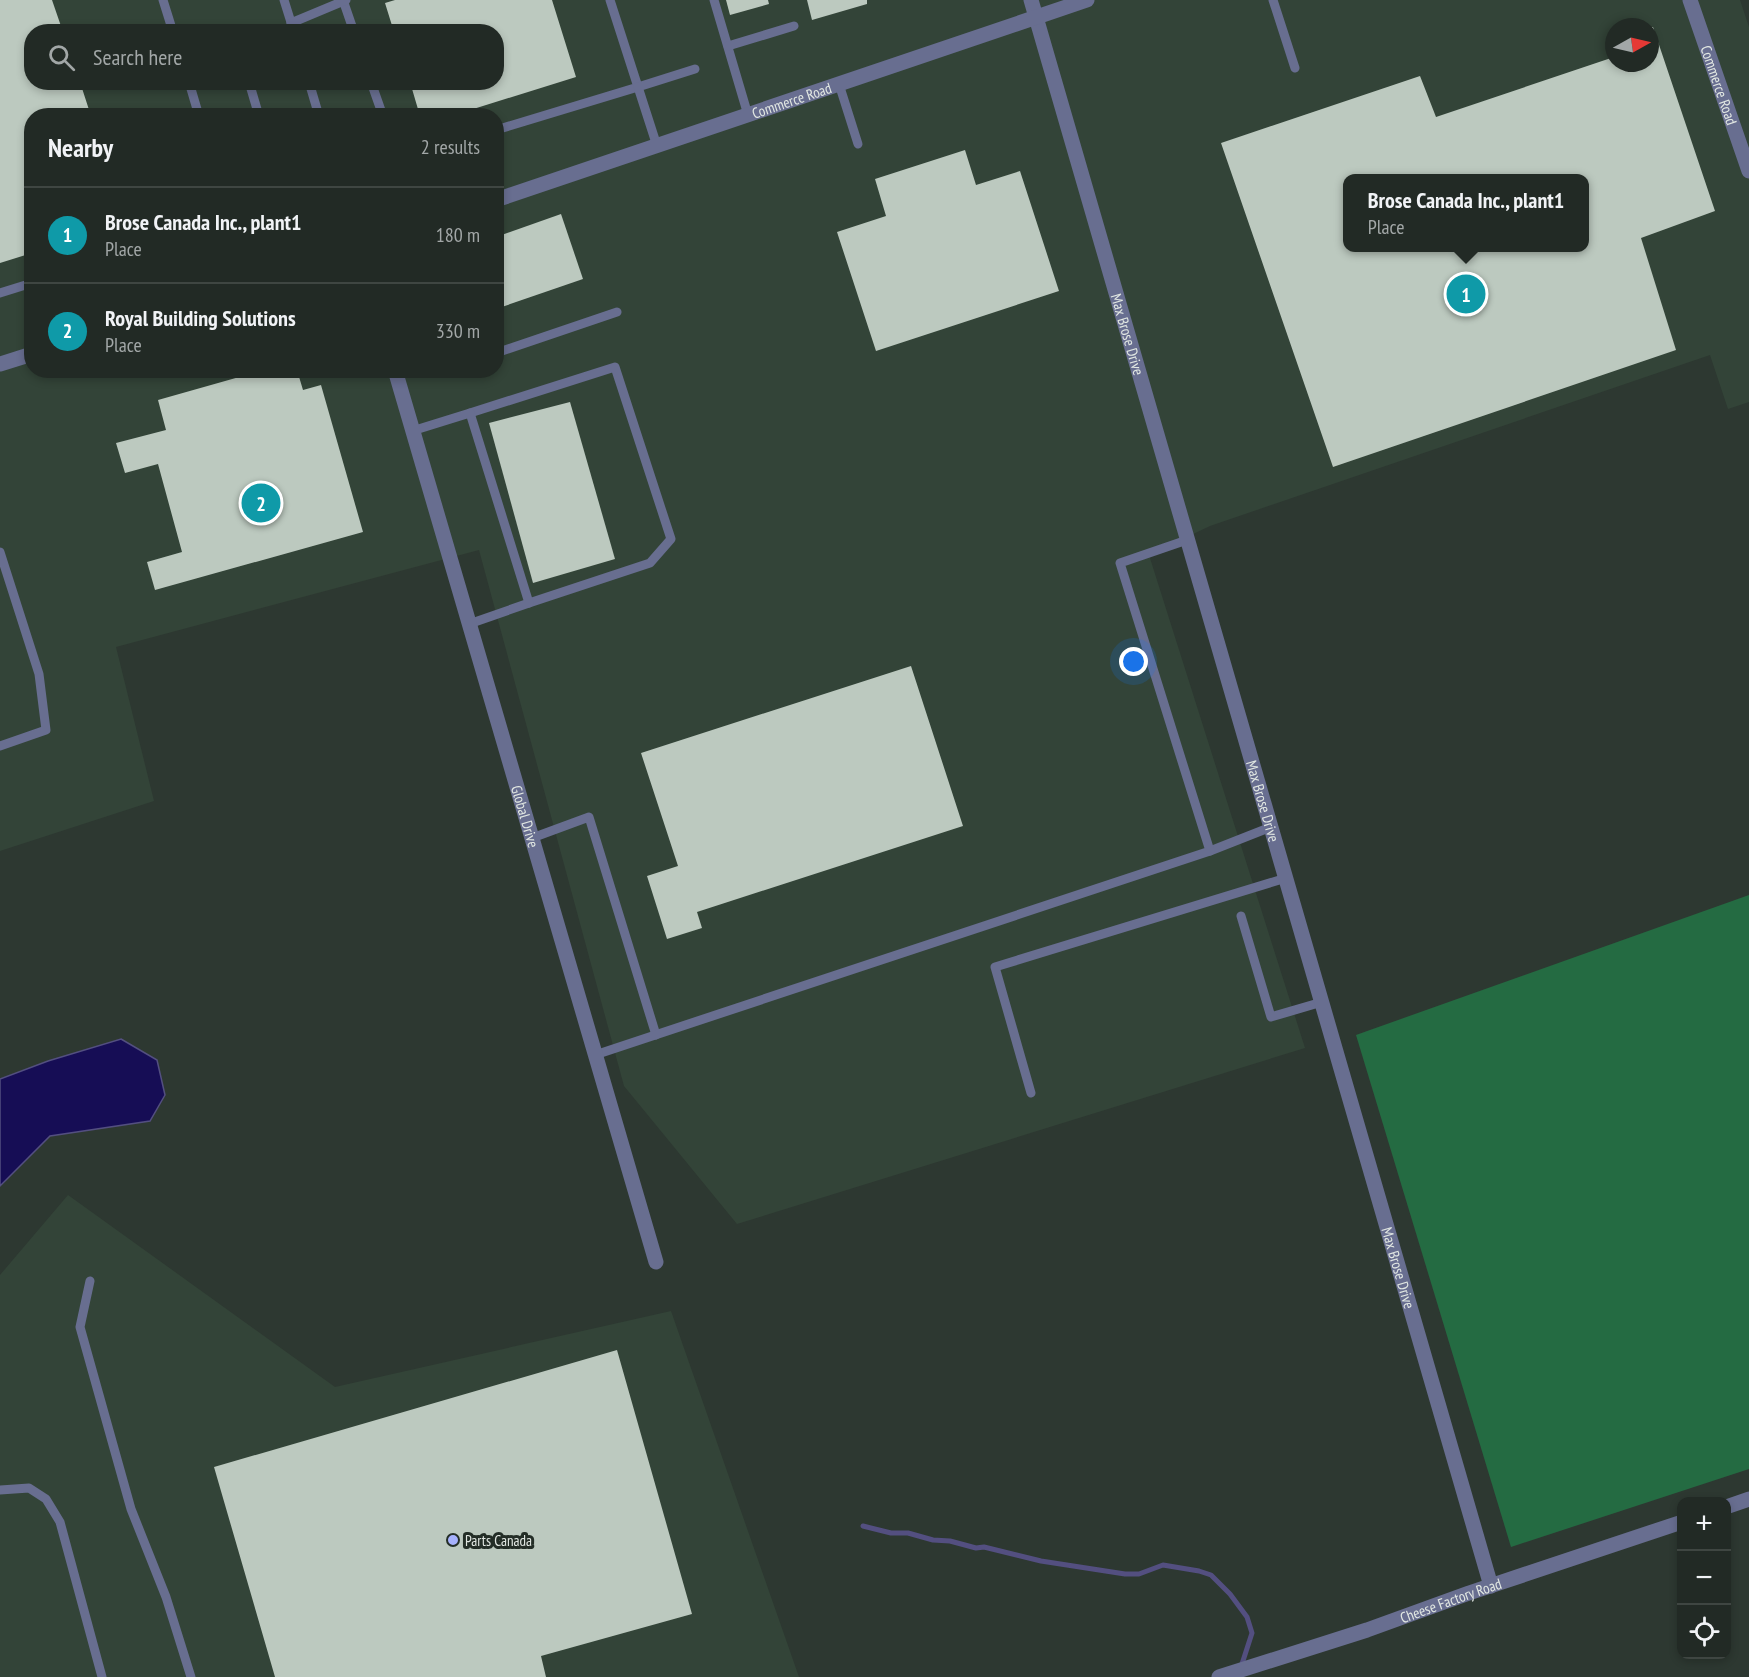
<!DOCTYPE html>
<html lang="en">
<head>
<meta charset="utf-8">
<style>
  body { margin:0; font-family:"PT Sans Narrow",sans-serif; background:#2a322d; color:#f1f3f6 }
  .controls { position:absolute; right:18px; bottom:18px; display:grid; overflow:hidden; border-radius:12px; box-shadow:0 3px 9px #0003 }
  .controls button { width:54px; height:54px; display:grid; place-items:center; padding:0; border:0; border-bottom:2px solid #3f4642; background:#222a25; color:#f1f3f6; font:30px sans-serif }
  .compass { position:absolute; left:1605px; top:18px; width:54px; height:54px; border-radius:50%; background:#222a25; box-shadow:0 3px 9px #0003; rotate:82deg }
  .you { position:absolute; left:1134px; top:662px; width:21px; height:21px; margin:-15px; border:4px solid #fff; border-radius:50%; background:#1a73e8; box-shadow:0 0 0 9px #1a73e833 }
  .badge { display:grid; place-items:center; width:39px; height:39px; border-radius:50%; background:#a6b1fc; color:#fff; font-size:20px; font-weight:700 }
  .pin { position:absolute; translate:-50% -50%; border:3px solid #fff; box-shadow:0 2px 6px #0006 }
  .popup { position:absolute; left:1343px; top:174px; width:246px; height:78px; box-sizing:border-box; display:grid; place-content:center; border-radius:12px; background:#222a25; filter:drop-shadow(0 2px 4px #0005); font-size:20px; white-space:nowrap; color:#a2a7a7 }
  .popup b { font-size:22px; color:#f1f3f6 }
  .popup::after { content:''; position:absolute; left:50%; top:100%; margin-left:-12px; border:12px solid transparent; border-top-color:#222a25 }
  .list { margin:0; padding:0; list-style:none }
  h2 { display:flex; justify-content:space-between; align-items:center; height:78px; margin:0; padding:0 24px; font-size:26px }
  h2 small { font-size:20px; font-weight:400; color:#a2a7a7 }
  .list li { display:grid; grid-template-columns:39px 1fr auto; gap:18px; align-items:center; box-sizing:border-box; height:96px; padding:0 24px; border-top:2px solid #3f4642 }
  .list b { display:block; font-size:22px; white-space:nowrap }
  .list p { margin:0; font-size:20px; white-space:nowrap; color:#a2a7a7 }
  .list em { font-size:20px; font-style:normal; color:#a2a7a7 }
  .icon { flex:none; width:33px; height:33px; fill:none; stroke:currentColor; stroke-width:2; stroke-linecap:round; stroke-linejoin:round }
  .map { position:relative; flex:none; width:1749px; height:1677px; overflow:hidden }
  .search { position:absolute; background:#222a25; box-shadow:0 3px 9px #0003; left:24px; top:24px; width:480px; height:66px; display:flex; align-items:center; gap:15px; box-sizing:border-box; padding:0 21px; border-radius:24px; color:#a2a7a7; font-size:22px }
  .panel { position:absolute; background:#222a25; box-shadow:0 3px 9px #0003; left:24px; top:108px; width:480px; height:270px; border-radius:24px }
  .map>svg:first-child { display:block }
  .built { fill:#334438; fill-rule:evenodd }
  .green { fill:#246b42 }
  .water { fill:#160d55; stroke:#534f80; stroke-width:1.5 }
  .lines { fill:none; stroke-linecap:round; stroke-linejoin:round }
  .stream { stroke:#534f80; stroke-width:5 }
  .building { fill:#bcc9bf; fill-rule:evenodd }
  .service { stroke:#686e90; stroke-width:9 }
  .minor { stroke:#686e90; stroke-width:15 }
  .poi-dot { fill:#a6b1fc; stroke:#242e27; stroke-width:2 }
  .labels { text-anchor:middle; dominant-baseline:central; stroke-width:6; stroke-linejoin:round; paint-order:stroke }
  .street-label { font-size:15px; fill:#e2e8e3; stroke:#242e27 }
  .poi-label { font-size:15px; fill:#e2e8e3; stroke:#242e27; text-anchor:start }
</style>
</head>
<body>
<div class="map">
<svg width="1749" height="1677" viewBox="0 0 1749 1677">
  <rect width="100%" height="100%" fill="#2d3831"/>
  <g class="built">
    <path d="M0 0H1740L1749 27V402L1728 409 1710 355 1210 526 1149 555 1305 1048 737 1224 624 1086 479 550 116 647 154 801 0 851ZM1614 27H1650V63H1614ZM32 32H496V82H32ZM32 116H496V370H32ZM1348 178H1585V248H1348Z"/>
    <path d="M68 1195 335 1387 671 1311 799 1677H0V1275Z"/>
  </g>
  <path class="green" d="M1749 895V1469L1511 1547 1356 1035Z"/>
  <path class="water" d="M121 1039 157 1060 165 1095 150 1121 50 1136 0 1186V1079L48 1061Z"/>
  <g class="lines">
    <path class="stream" d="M863 1526 891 1533H908L933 1540 950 1541 976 1548 984 1547 1041 1561 1125 1574H1139L1163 1565 1199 1571 1211 1575 1230 1594 1247 1617 1252 1633 1241 1667"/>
  </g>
  <g class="building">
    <path d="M0 0H52L63 32H32V82H80L91 116H32V253L0 263Z"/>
    <path d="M395 0H552L576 77 451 116H420L410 82H496V32H394L385 3Z"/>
    <path d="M726 0H768L769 4 730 15Z"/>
    <path d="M807 0H867V4L812 20Z"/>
    <path d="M1650 27H1653L1715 211 1641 238 1676 350 1333 467 1221 143 1420 76 1436 117 1614 57V63H1650ZM1347 178H1584V248H1347Z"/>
    <path d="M965 150 976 185 1020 171 1059 291 876 351 837 232 886 216 875 179Z"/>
    <path d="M561 214 583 279 496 309V237Z"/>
    <path d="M264 370H297L303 390 321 385 363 532 155 590 147 562 182 552 158 464 125 473 116 443 166 430 158 400Z"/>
    <path d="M570 402 615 559 533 583 489 423Z"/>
    <path d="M911 666 963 826 697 912 702 928 667 939 647 876 678 866 641 753Z"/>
    <path d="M617 1350 692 1614 541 1656 546 1677H275L214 1467Z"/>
  </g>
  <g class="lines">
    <g class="service">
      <path d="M163 0 173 32"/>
      <path d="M284 0 294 32"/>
      <path d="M343 0 354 32"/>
      <path d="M714 0 748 115"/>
      <path d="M1273 0 1295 68"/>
      <path d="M291 23 346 0"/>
      <path d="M728 46 794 26"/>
      <path d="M189 82 199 116"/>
      <path d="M249 82 259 116"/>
      <path d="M309 82 319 116"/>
      <path d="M371 82 383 116"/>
      <path d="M839 84 858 144"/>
      <path d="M496 130 638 87 610 0"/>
      <path d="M657 146 638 87 695 69"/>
      <path d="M0 293 32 283"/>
      <path d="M496 353 617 312"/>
      <path d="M470 413 615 367 671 539 650 563 529 603"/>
      <path d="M412 431 470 413 529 603 469 624"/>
      <path d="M0 552 39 674 46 730 0 746"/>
      <path d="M532 838 589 817 656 1035"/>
      <path d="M1210 851 1271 827"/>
      <path d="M1241 916 1271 1017 1322 1002"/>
      <path d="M595 1055 1210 851 1120 563 1187 540"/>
      <path d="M1031 1093 995 967 1286 878"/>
      <path d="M90 1281 80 1327 131 1509 166 1597 191 1677"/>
      <path d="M0 1490 29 1488 46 1499 60 1522 102 1677"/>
    </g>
    <g class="minor">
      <path id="s1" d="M1031 0 1491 1586"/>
      <path id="s2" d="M1690 0 1749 171"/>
      <path id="s3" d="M496 200 1087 0"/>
      <path d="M0 364 32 354"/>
      <path id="s4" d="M395 370 656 1262"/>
      <path d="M1726 1507 1749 1499"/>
      <path id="s5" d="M1219 1677 1367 1630 1469 1593 1682 1522"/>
    </g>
  </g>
  <circle class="poi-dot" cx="453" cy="1540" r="6"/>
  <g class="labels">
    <g class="street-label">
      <text stroke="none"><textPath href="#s2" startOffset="90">Commerce Road</textPath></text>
      <text stroke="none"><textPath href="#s3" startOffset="312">Commerce Road</textPath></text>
      <text stroke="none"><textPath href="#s1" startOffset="348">Max Brose Drive</textPath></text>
      <text stroke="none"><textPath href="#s1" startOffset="834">Max Brose Drive</textPath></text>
      <text stroke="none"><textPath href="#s4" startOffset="465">Global Drive</textPath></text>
      <text stroke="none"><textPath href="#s1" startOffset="1320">Max Brose Drive</textPath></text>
      <text stroke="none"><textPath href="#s5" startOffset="244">Cheese Factory Road</textPath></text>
    </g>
    <g class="poi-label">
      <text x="465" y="1540">Parts Canada</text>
    </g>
  </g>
</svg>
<div class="controls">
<button>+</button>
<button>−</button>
<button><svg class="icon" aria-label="locate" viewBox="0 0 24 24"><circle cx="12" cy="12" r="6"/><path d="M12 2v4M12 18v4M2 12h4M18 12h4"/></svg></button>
</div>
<svg class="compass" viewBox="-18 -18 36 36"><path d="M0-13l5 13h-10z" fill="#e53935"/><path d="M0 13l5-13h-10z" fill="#a2a7a7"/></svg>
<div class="you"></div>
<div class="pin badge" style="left:1466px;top:294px;background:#0f9aa8">1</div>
<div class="popup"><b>Brose Canada Inc., plant1</b>Place</div>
<div class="pin badge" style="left:261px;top:503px;background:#0f9aa8">2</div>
<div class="search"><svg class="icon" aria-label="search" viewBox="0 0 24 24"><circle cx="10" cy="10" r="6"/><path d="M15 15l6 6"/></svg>Search here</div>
<section class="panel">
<h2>Nearby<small>2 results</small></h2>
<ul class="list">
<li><span class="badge" style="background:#0f9aa8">1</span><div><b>Brose Canada Inc., plant1</b><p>Place</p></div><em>180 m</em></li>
<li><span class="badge" style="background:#0f9aa8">2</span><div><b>Royal Building Solutions</b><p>Place</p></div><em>330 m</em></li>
</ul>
</section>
</div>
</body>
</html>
